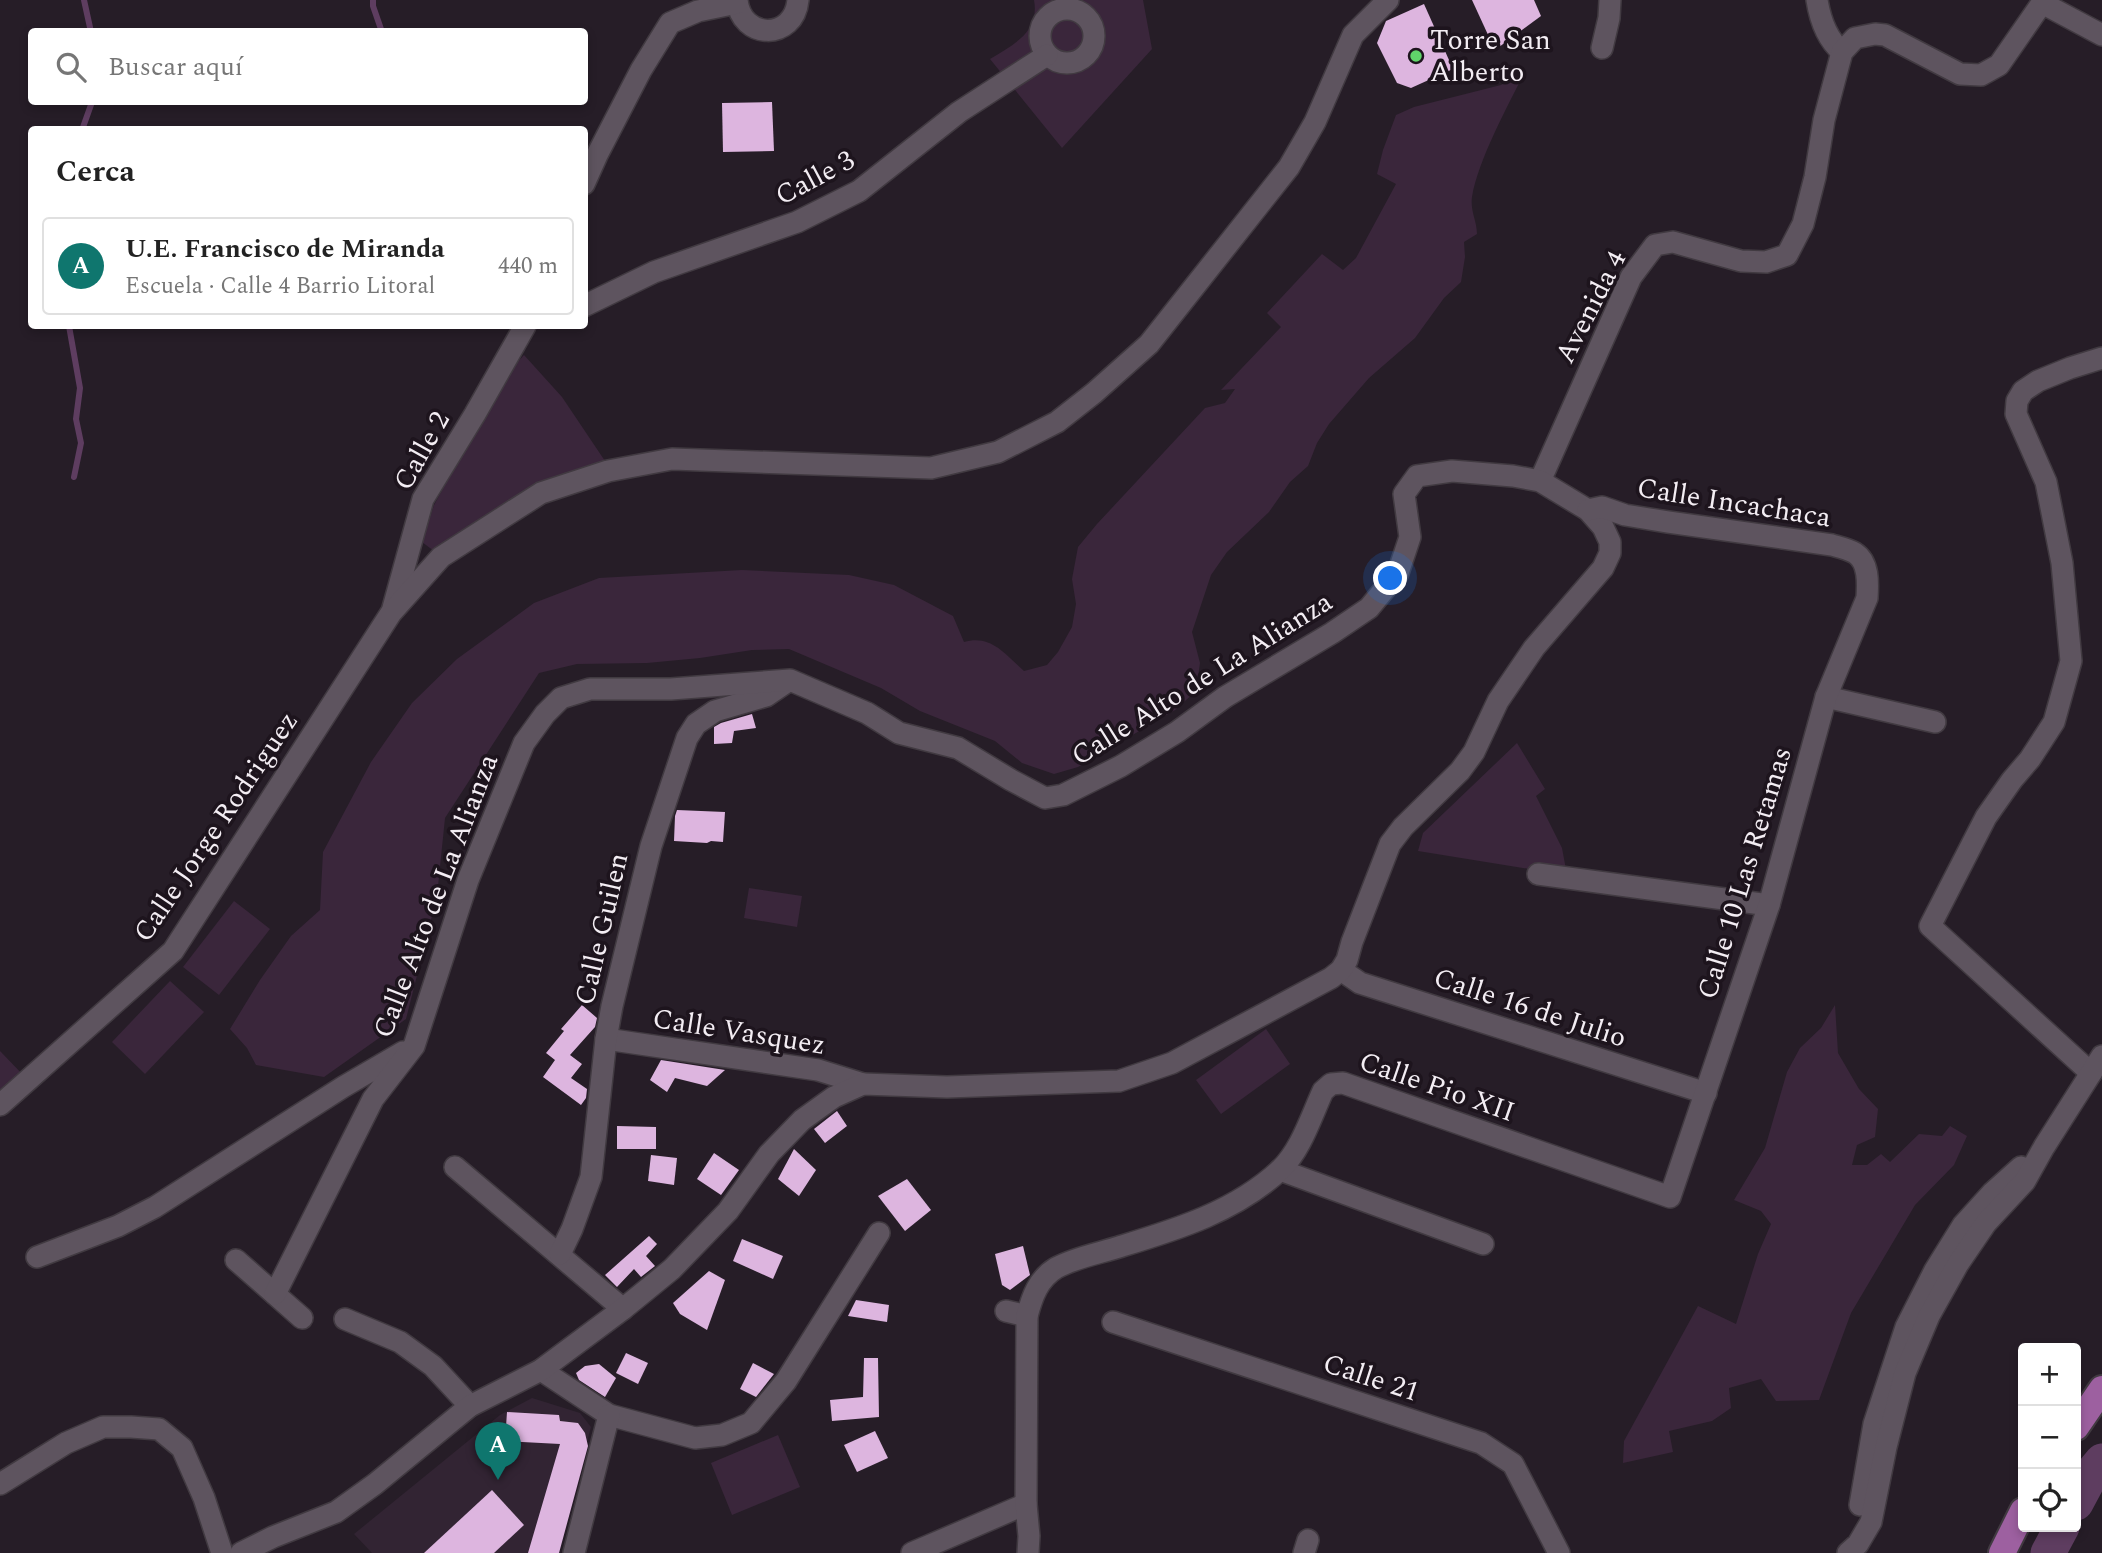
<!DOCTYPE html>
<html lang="es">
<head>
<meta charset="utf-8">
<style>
  body { margin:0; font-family:Spectral,serif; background:#f2f2f2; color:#222 }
  .controls { position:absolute; right:21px; bottom:21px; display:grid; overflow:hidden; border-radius:7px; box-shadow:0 4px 10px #0003 }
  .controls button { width:63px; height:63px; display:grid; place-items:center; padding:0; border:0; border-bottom:2px solid #e0e0e0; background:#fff; color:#222; font:35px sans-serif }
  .you { position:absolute; left:1391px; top:579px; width:24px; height:24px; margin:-18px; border:5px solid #fff; border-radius:50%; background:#1a73e8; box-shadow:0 0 0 10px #1a73e833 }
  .badge { display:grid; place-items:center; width:46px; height:46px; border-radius:50%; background:#0f766e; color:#fff; font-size:23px; font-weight:700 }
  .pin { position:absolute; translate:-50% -58px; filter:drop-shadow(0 2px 4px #0008) }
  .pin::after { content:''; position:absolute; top:37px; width:24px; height:21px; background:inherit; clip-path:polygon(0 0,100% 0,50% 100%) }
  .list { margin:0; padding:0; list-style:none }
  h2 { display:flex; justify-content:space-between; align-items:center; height:91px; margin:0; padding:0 28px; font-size:30px }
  h2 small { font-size:23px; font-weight:400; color:#767676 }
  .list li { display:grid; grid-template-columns:46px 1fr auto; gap:21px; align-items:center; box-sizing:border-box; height:98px; margin:0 14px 14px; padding:0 14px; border:2px solid #e0e0e0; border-radius:7px }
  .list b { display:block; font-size:26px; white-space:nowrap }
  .list p { margin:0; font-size:23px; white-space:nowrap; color:#767676 }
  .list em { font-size:23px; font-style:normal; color:#767676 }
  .icon { flex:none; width:38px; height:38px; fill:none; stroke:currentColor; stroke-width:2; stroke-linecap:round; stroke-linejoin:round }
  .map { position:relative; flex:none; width:2102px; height:1553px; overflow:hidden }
  .search { position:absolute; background:#fff; box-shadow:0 4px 10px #0003; left:28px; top:28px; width:560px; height:77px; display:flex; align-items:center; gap:18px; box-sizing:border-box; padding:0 24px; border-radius:7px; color:#767676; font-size:26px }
  .panel { position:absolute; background:#fff; box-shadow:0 4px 10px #0003; left:28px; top:126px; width:560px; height:203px; border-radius:7px }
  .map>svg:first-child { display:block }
  .built { fill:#322433 }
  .green { fill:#3a263b }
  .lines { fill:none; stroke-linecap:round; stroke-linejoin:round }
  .stream { stroke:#5e3d60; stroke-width:6 }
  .river { stroke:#5e3d60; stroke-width:35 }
  .building { fill:#ddb5df }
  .minor-casing { stroke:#413a41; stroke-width:24 }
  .major-casing { stroke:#413a41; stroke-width:30 }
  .minor { stroke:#5e545f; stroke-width:21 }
  .major { stroke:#9d60a0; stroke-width:26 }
  .poi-dot { fill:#60d56a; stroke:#1d141d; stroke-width:2.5 }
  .labels { text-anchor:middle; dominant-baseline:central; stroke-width:7; stroke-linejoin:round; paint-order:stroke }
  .poi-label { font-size:28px; fill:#f3edf3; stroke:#1d141d; text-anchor:start }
  .street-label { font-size:28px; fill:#f3edf3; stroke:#1d141d }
</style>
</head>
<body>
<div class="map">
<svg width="2102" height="1553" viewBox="0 0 2102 1553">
  <rect width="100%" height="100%" fill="#261d27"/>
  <path class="built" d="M532 1398 580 1413 591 1427 559 1544 550 1553H372L354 1534 500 1415Z"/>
  <g class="green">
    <path d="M1034 0H1143L1152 49 1062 148 990 59C1013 45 1040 32 1034 0Z"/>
    <path d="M1525 71C1508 106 1478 160 1472 197 1470 211 1477 221 1477 234L1464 242 1465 257 1461 282 1444 298 1415 338 1369 378 1329 424 1317 443 1308 466 1290 482 1269 512 1227 552 1211 575 1192 632 1200 663 1196 691 1175 710 1078 767 1054 774 1022 763 995 741 920 711 881 688 789 649 752 650 700 658 647 663 577 664 539 673 445 818 437 896 406 1019 324 1077 256 1065 247 1048 230 1029 260 980 291 936 320 910 323 852 371 762 412 703 457 659 534 603 599 578 742 570 849 575 894 585 953 616 964 642C991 634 1005 654 1024 671L1047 665 1058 652 1072 627 1076 604 1072 579 1078 547 1097 524 1205 408 1225 403 1235 389 1221 390 1281 327 1267 313 1322 254 1343 270 1356 258 1396 184 1377 174 1383 150 1396 115 1414 107 1501 85Z"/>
    <path d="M524 355 562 397 605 461C543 477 487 515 434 551L422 542 434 505 504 377Z"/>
    <path d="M1517 743 1545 789 1536 796 1562 848 1567 875 1418 851 1423 833Z"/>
    <path d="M749 888 802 896 797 927 744 918Z"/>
    <path d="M234 901 270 929 219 995 183 967Z"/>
    <path d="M170 981 204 1012 145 1074 112 1042Z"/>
    <path d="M1835 1005 1838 1053 1859 1089 1878 1109 1875 1137 1857 1145 1852 1165H1867L1881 1154 1890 1162 1919 1134 1942 1136 1950 1126 1967 1136 1954 1165 1915 1205 1851 1313 1819 1400 1776 1401 1761 1379 1729 1388 1731 1408 1712 1421 1669 1431 1673 1452 1623 1463 1624 1441 1698 1306 1736 1324 1758 1254 1771 1224 1761 1211 1734 1200 1765 1148 1787 1072 1800 1048 1821 1028Z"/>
    <path d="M1266 1029 1290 1064 1221 1114 1196 1080Z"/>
    <path d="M0 1051 25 1077 0 1099Z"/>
    <path d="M778 1435 800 1487 732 1515 711 1463Z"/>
  </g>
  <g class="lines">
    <g class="stream">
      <path d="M84 0 91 32"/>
      <path d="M373 0V6L382 32"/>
      <path d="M82 130 92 102"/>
      <path d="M69 326 80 388 76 419 81 443 74 477"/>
    </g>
    <g class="river">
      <path d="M2076 1503 2092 1473 2102 1461"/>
      <path d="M2048 1553 2062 1527"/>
    </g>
  </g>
  <g class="building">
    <path d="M1472 0H1534L1541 16 1495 50Z"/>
    <path d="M1424 4 1453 69 1411 88 1397 83 1377 43 1386 21Z"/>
    <path d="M772 102 774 151 723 152 722 103Z"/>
    <path d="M752 714 756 728 734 731 732 743 714 744V727L721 723Z"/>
    <path d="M677 810 725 812 723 842 711 841 707 843 674 841 675 816Z"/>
    <path d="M582 1005 597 1018 595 1027 570 1055 582 1064 571 1078 587 1089 586 1098 581 1105 543 1077 555 1060 546 1053 564 1031 561 1029Z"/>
    <path d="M661 1060 725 1070 707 1086 675 1078 667 1092 650 1080Z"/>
    <path d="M837 1111 847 1126 825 1143 814 1129Z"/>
    <path d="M617 1126 656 1127V1149H617Z"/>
    <path d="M794 1149 816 1170 799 1196 778 1179Z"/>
    <path d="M714 1153 739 1170 721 1195 697 1179Z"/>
    <path d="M651 1155 677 1158 674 1185 648 1181Z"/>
    <path d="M907 1179 931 1210 905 1231 878 1196Z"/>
    <path d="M649 1236 657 1244 646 1256 655 1266 641 1277 634 1269 617 1287 605 1275Z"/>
    <path d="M742 1239 783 1256 773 1279 733 1261Z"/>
    <path d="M1023 1246 1030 1275 1010 1290 1002 1285 995 1254Z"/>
    <path d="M709 1271 725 1280 707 1330 680 1314 673 1303Z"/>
    <path d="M856 1300 889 1305 887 1322 848 1316Z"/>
    <path d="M626 1353 648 1363 638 1384 616 1373Z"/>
    <path d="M864 1358H878L879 1417 832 1421 830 1400 863 1397Z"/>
    <path d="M753 1363 774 1374 756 1397 740 1389Z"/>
    <path d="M599 1364 616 1378 605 1397 579 1380 576 1373 585 1366Z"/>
    <path d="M507 1412 559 1415 560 1421 578 1423 585 1433 588 1446 559 1553H528L560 1444 505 1441Z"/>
    <path d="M875 1431 888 1458 857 1472 844 1445Z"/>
    <path d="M492 1490 524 1525 494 1553H424Z"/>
  </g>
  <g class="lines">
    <defs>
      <g id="minor">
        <path d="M737 0C741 40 794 41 798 0"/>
        <path d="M1817 0C1820 19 1827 39 1842 52"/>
        <circle cx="1067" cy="36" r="27"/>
        <path d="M1602 48 1609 18 1610 0"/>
        <path d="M584 184 597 155 641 70 670 23 698 11 737 3"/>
        <path d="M584 306 654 272 797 222 859 191 959 112 1047 55"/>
        <path d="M1540 481 1631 277 1655 245 1673 242 1741 261 1766 262 1787 255 1803 224 1815 177 1824 120 1842 52 1855 38 1875 34 1885 35 1960 74 1981 75 1999 65 2042 3 2102 35"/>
        <path d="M393 608 423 499 475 414 525 326"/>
        <path d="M1826 697 1935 722"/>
        <path d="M1538 874 1769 905"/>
        <path d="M1341 970 1360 983 1706 1093"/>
        <path d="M606 1039 818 1070 863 1084"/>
        <path d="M2091 1073 1930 926 1986 817 2012 780 2030 759 2054 722 2071 661 2062 563 2046 482 2016 414 2017 401 2023 391 2038 381 2070 368 2102 358"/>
        <path d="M0 1105 173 951 391 613 441 557 541 493 608 471 672 459 931 468 998 452 1057 422 1094 393 1149 344 1289 167 1315 122 1353 35 1388 0"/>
        <path d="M455 1167 623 1309"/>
        <path d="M1280 1170 1483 1244"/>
        <path d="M560 1254 572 1229 591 1177 606 1039 612 1006 651 846 687 738 696 724 715 711 766 696 788 681"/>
        <path d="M37 1257 118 1226 155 1207 343 1087 403 1052"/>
        <path d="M236 1260 302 1318"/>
        <path d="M1006 1311 1027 1316"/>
        <path d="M345 1319 400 1342 433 1366 470 1406"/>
        <path d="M1113 1322 1481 1443 1513 1464 1559 1553"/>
        <path d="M541 1370 609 1415 695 1438 722 1435 751 1423 786 1381 879 1233"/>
        <path d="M0 1484 66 1443 103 1427H131L159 1429 182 1448 204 1498 222 1553"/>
        <path d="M1860 1505 1874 1424 1906 1327 1935 1270 1963 1225 1992 1193 2021 1167"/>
        <path d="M241 1553 273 1537 336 1512 375 1484 470 1406 541 1370 623 1309 672 1269 728 1211 769 1154 802 1120 834 1097 863 1084 947 1087 1119 1081 1172 1063 1331 978 1341 970 1347 960 1352 942 1390 844 1403 827 1460 771 1474 752 1498 701 1534 648 1603 568 1610 553V542L1603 527 1588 510 1540 481 1513 476 1452 471 1417 476 1404 494 1410 537 1398 573 1369 608 1332 633 1225 697 1177 732 1121 766 1063 795 1045 798 1011 780 958 748 899 733 867 713 790 680 671 689H590L561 698 545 714 524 743 468 880 414 1046 373 1099 275 1294"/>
        <path d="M574 1553 609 1415"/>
        <path d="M912 1553 1026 1504"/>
        <path d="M1028 1553 1029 1536 1026 1504 1027 1316C1032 1297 1038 1279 1056 1268 1076 1257 1101 1253 1122 1246 1178 1229 1236 1211 1280 1170 1301 1150 1311 1117 1323 1091L1331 1084 1343 1083 1670 1197 1769 905 1826 697 1867 598C1868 583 1869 562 1855 553 1848 549 1839 547 1832 545L1668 522 1625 515 1602 507 1588 510"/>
        <path d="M1304 1553 1308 1540"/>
        <path d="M1848 1553 1858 1544 1871 1522 1886 1447 1905 1373 1929 1316 1958 1264 1986 1223 2025 1181 2044 1147 2102 1056"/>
      </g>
      <g id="major">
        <path d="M2076 1427 2102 1389"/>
        <path d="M2002 1553 2023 1511"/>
      </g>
    </defs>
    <use href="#minor" class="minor-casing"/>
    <use href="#major" class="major-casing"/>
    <use href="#minor" class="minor"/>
    <use href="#major" class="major"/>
  </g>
  <circle class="poi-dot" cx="1416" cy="56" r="7"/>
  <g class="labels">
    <g class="poi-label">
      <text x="1430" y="40">Torre San<tspan x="1430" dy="32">Alberto</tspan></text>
    </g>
    <g class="street-label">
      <text transform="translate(815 178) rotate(-28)">Calle 3</text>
      <text transform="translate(1591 307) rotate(-63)">Avenida 4</text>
      <text transform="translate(422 451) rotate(-61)">Calle 2</text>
      <text transform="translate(1734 503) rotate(9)">Calle Incachaca</text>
      <text transform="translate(1202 679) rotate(-32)">Calle Alto de La Alianza</text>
      <text transform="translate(216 827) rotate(-56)">Calle Jorge Rodriguez</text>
      <text transform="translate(1745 873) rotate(-73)">Calle 10 Las Retamas</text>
      <text transform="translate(436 896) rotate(-69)">Calle Alto de La Alianza</text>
      <text transform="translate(602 929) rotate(-77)">Calle Guilen</text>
      <text transform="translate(1530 1008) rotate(18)">Calle 16 de Julio</text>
      <text transform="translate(739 1032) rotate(9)">Calle Vasquez</text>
      <text transform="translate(1437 1087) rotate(19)">Calle Pio XII</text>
      <text transform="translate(1371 1378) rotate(18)">Calle 21</text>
    </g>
  </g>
</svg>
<div class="controls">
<button>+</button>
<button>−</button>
<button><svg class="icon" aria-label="locate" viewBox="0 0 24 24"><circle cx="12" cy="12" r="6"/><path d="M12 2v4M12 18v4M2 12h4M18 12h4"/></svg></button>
</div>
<div class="you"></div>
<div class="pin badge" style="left:498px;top:1480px">A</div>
<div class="search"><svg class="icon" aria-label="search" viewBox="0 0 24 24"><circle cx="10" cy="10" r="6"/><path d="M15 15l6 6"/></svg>Buscar aquí</div>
<section class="panel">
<h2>Cerca<small></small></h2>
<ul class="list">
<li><span class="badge">A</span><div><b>U.E. Francisco de Miranda</b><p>Escuela · Calle 4 Barrio Litoral</p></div><em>440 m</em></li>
</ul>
</section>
</div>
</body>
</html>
